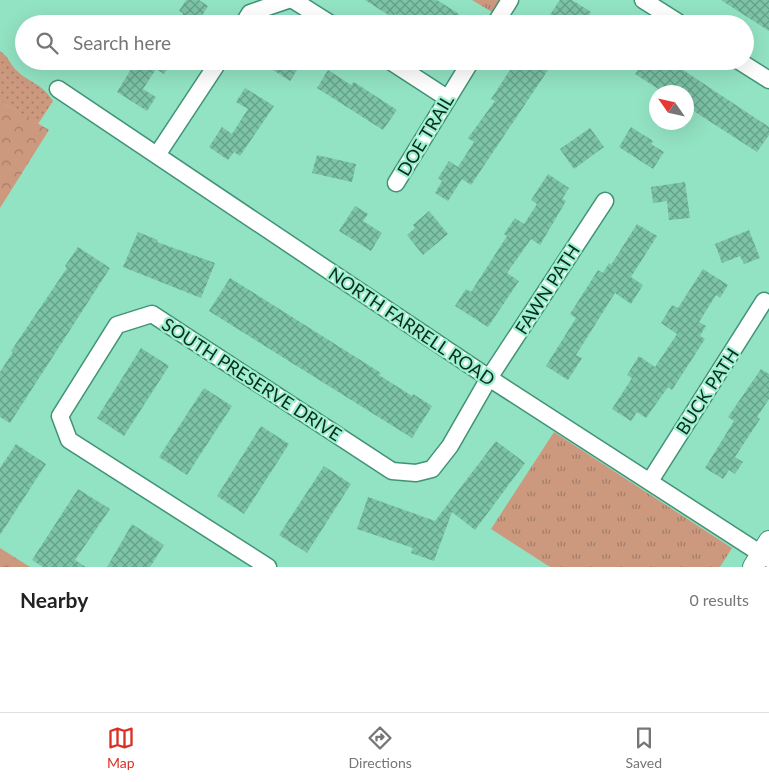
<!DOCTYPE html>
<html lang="en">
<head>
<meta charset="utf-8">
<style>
  body { margin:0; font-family:Lato,sans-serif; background:#f2f2f2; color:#222 }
  .compass { position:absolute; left:649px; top:85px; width:45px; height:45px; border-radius:50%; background:#fff; box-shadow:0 5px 20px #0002; rotate:304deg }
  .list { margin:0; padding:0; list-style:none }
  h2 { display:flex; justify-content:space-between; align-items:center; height:65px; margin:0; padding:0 20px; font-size:21px }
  h2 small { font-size:16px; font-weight:400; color:#767676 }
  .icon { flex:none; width:28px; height:28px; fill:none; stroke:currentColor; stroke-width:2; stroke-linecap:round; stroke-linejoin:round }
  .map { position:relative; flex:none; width:769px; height:567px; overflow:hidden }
  .search { position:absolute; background:#fff; box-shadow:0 5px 20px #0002; left:15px; right:15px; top:15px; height:55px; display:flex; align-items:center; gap:12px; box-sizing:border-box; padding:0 18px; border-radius:28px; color:#767676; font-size:19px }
  .sheet { height:145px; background:#fff }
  nav { display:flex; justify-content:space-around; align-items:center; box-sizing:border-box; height:70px; border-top:1px solid #e0e0e0; background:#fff; font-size:14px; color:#767676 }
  nav a { display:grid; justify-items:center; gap:2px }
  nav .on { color:#d93025 }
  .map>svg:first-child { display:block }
  .grass { fill:url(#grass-dots) }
  .forest { fill:url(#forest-crowns) }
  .park { fill:url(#park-tufts) }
  .building { fill:url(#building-cross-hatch) }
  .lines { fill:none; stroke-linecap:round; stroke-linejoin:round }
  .minor-casing { stroke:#419276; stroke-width:19 }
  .tertiary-casing { stroke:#419276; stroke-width:22 }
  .minor { stroke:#fff; stroke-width:16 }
  .tertiary { stroke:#fff; stroke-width:20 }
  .labels { text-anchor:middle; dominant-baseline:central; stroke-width:4.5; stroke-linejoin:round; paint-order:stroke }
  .street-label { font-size:18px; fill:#092c21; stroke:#9ff0d0 }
</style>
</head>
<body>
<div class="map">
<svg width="769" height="567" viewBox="0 0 769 567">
  <defs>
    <pattern id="grass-dots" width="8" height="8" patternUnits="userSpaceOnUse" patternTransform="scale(1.25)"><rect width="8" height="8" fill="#cc997f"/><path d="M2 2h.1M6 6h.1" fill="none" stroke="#a47d68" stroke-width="1.8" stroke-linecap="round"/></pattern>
    <pattern id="forest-crowns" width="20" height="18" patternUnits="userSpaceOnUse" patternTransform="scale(1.25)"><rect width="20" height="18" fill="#cc997f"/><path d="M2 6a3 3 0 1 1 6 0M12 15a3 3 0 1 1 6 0" fill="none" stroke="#a47d68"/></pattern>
    <pattern id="park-tufts" width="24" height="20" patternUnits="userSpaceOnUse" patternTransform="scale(1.25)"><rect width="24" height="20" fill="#cc997f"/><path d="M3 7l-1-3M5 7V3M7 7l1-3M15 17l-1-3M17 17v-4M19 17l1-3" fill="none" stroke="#a47d68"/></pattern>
    <pattern id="building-cross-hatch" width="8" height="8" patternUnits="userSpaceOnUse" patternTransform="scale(1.25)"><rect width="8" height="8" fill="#7cc3a7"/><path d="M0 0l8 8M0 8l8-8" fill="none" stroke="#649f88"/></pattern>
  </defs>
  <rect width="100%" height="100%" fill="#92e3c3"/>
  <path class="grass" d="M0 51C10 58 9 63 16 70 29 83 42 83 53 101L38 124 0 101Z"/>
  <g class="forest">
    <path d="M0 101 49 130 0 208Z"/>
    <path d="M0 548 30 567H0Z"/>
  </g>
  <g class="park">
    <path d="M472 0H500L492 12Z"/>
    <path d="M554 432 732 548 720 567H550L491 529Z"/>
  </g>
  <g class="building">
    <path d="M186 0H199L208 6 197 24H175L183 13 179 11Z"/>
    <path d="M365 0H437L459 14 453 24H409L395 14 393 18Z"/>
    <path d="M560 0H572L591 12 584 24H554L547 19Z"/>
    <path d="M721 0H769V31Z"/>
    <path d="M136 61H173L164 74 156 69 143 89 156 97 147 111 117 92Z"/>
    <path d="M259 61H303L290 81Z"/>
    <path d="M516 61H522L529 66 532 61H554L471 185 462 179 448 201 435 193 442 181 438 178 449 161 458 167 474 142 468 138 495 101 491 99Z"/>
    <path d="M644 61H666L673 66 674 64 769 127V135L757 152 686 106V92H663L635 74Z"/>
    <path d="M328 70 351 85 354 82 397 110 383 130 317 88Z"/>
    <path d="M245 88 274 106 240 156 234 152 228 160 209 147 222 127 232 134 248 109 236 102Z"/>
    <path d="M631 127 653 141 651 144 664 152 653 169 619 147Z"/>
    <path d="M590 128 604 147 574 169 560 149Z"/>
    <path d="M317 155 356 164 352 182 312 173Z"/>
    <path d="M548 174 569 188 562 199 566 201 540 245 531 239 507 273 519 281 488 327 455 306 466 289 471 292 507 236 504 234 515 218 524 224 537 204 531 200Z"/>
    <path d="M685 182 690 218 669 220 667 201 653 203 651 187Z"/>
    <path d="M355 206 368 214 363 221 382 233 371 251 339 231Z"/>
    <path d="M429 211 448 234 423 255 407 235 415 228 413 225Z"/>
    <path d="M637 224 657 236 631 277 643 285 631 304 615 293 576 355 582 358 568 380 546 366 576 318 570 314 598 270 603 273 609 263 611 265Z"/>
    <path d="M749 230 760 258 744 264 740 256 722 263 715 244Z"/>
    <path d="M138 232 158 240 157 242 215 263 201 298 123 267Z"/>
    <path d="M78 247 110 268 10 423 0 417V372L13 352 11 351 67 268 65 266Z"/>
    <path d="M703 269 728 285 720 298 716 295 699 322 706 326 700 336 705 339 672 390 668 387 646 418 637 412 631 421 612 409 632 378 627 375 639 356 655 367 677 334 661 323 672 305 678 308Z"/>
    <path d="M230 278 381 373 379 375 412 396 413 394 432 406 412 438 209 311Z"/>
    <path d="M141 348 169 366 124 436 97 418Z"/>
    <path d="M761 369 769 374V399L757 417 760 419 735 457 743 462 735 474 729 470 723 479 705 468 734 421 728 417Z"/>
    <path d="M204 388 232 406 187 475 159 457Z"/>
    <path d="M261 426 289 444 244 514 217 496Z"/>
    <path d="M496 441 525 463 475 530 452 512 434 561 411 553 413 548 357 529 368 497 435 521Z"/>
    <path d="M16 444 46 464 0 535V468Z"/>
    <path d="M324 466 351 484 307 553 279 535Z"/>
    <path d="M78 489 110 509 75 560 86 567H43L32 560Z"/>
    <path d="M132 524 164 545 150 567H107Z"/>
  </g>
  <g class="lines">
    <defs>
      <g id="minor">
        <path d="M293 0 331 24"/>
        <path d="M643 0 681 24"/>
        <path d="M243 24 250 13 288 0"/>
        <path d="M495 24 510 0"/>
        <path d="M390 61 447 98"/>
        <path d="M739 61 769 80"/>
        <path d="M58 89 489 378 769 559"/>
        <path d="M157 155 219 61"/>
        <path d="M396 183 471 61"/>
        <path d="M650 481 764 301"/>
        <path d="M268 567 69 440 60 416 117 325 152 314 392 471 416 473 432 469 450 446 489 378 605 201"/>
      </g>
      <path id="tertiary" d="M753 567 769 541"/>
    </defs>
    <use href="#minor" class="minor-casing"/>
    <use href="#tertiary" class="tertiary-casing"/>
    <use href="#minor" class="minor"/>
    <use href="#tertiary" class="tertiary"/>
  </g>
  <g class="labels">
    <g class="street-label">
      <text transform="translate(425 135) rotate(-59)">DOE TRAIL</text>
      <text transform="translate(547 289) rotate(-57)">FAWN PATH</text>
      <text transform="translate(412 326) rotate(34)">NORTH FARRELL ROAD</text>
      <text transform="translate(252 379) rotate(33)">SOUTH PRESERVE DRIVE</text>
      <text transform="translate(707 391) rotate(-57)">BUCK PATH</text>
    </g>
  </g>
</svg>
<svg class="compass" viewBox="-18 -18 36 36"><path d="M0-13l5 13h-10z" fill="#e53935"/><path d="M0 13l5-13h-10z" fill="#767676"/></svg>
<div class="search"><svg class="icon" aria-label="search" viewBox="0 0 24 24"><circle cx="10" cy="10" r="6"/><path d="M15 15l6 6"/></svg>Search here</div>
</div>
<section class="sheet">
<h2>Nearby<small>0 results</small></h2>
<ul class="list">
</ul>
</section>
<nav>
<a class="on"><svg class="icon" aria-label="map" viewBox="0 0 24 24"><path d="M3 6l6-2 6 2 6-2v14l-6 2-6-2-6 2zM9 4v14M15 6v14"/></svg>Map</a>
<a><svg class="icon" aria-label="directions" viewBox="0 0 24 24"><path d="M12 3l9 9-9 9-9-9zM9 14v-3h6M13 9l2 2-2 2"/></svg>Directions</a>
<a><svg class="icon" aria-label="saved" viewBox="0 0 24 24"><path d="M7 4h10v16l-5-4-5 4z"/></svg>Saved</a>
</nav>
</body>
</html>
